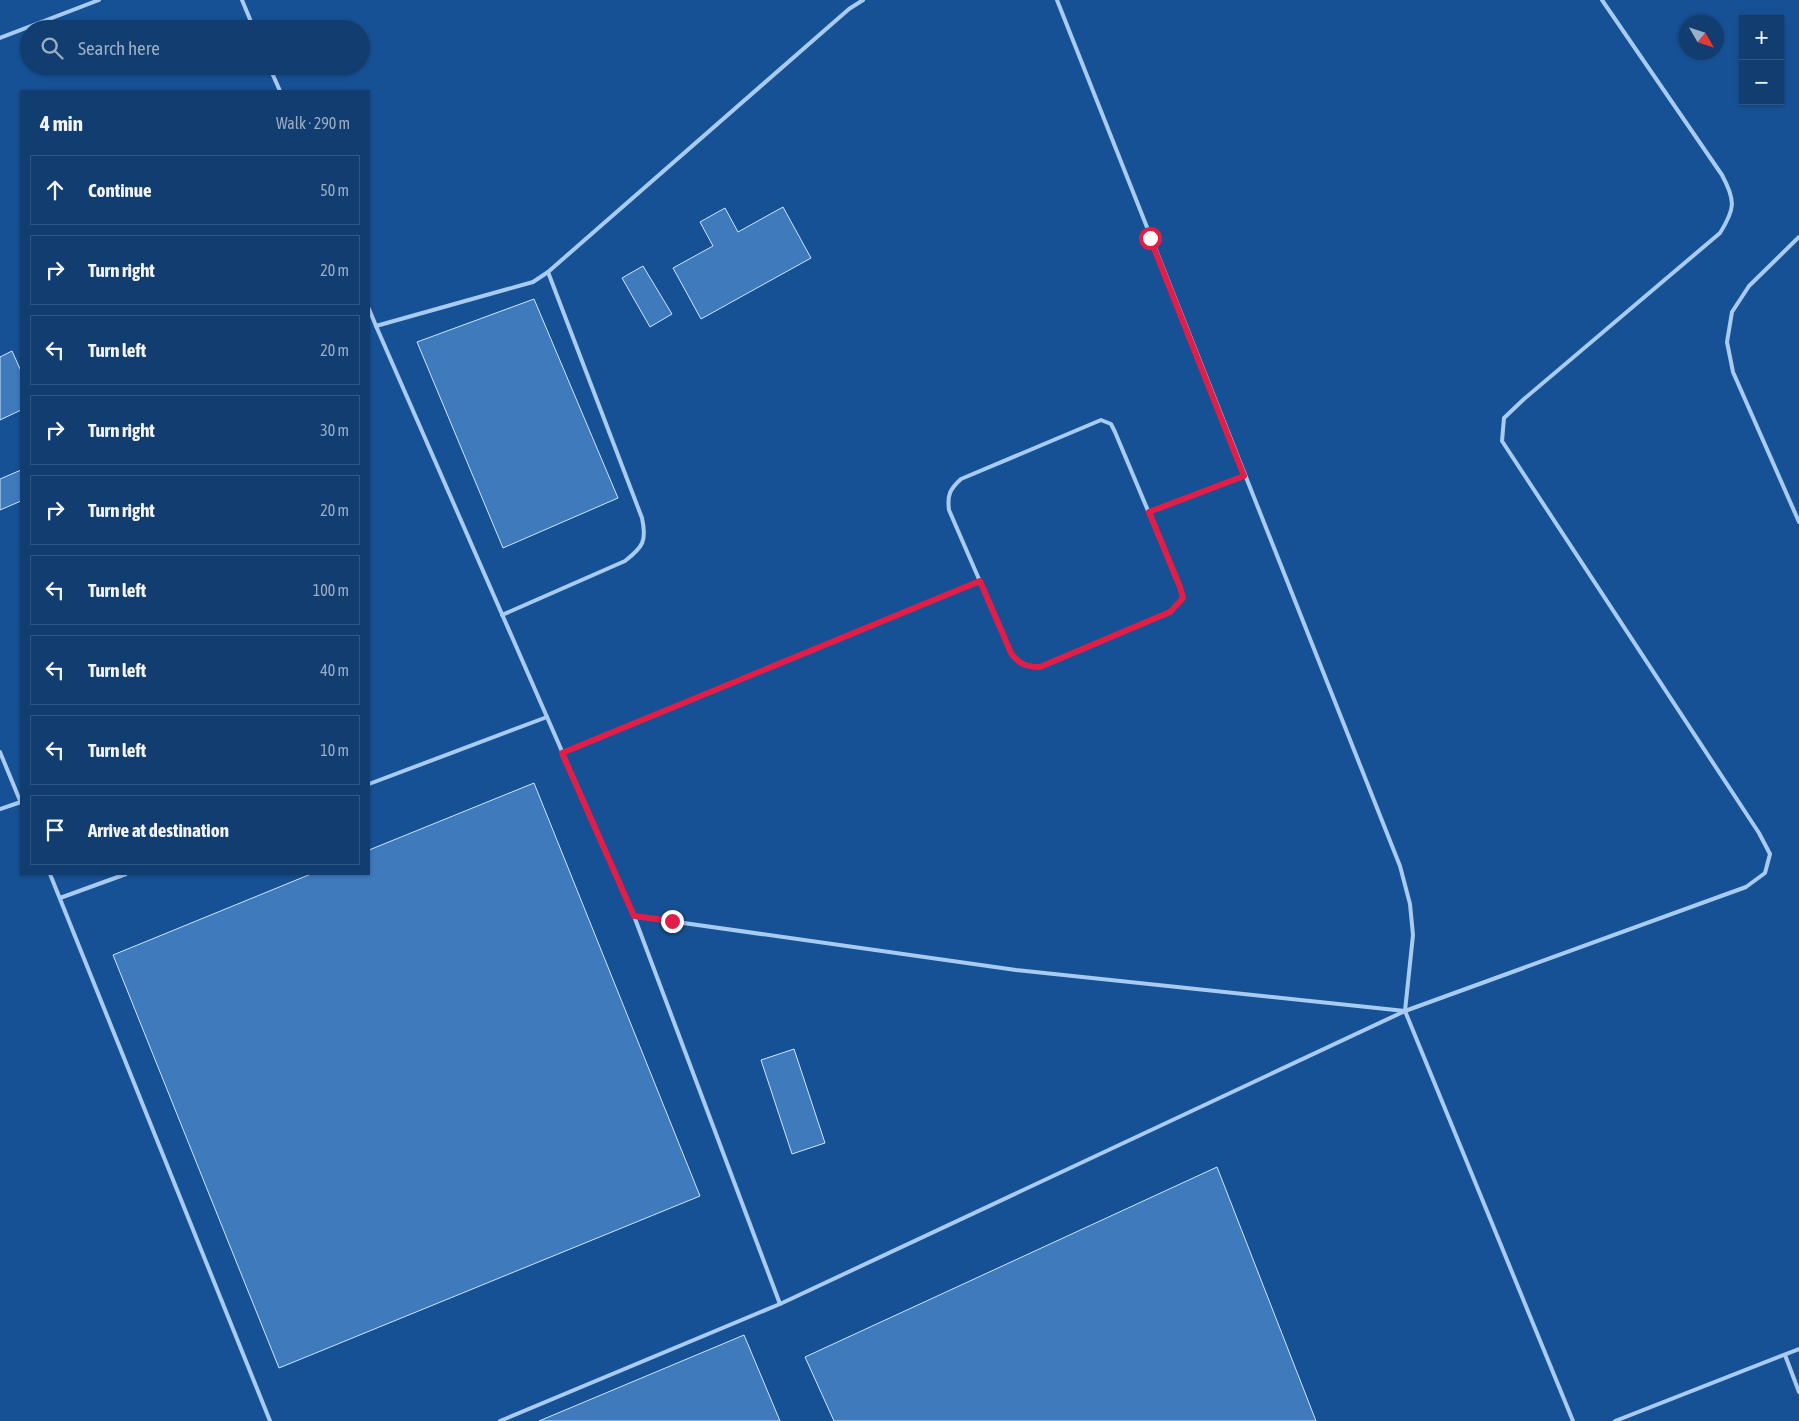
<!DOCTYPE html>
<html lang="en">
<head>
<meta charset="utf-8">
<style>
  body { margin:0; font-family:"Asap Condensed",sans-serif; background:#1a4475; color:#f1f3f6 }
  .controls { position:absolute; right:15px; top:15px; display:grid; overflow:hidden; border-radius:0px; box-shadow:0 1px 4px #0004 }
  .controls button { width:45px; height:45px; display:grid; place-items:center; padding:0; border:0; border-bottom:1px solid #305683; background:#113d70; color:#f1f3f6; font:25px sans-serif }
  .compass { position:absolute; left:1679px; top:15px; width:45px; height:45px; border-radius:50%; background:#113d70; box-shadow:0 1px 4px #0004; rotate:129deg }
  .stop { position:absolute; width:15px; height:15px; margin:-11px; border:4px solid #e11d48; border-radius:50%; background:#fff }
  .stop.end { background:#e11d48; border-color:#fff; box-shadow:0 1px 5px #0008 }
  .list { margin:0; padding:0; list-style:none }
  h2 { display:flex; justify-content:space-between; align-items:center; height:65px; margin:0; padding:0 20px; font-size:21px }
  h2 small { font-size:16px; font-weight:400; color:#9caec3 }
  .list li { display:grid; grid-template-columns:32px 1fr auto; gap:15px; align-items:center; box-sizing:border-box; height:70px; margin:0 10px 10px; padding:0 10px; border:1px solid #305683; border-radius:0px }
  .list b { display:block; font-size:19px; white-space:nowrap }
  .list em { font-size:16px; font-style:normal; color:#9caec3 }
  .icon { flex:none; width:28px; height:28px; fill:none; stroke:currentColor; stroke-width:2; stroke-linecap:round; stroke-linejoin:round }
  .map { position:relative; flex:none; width:1799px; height:1421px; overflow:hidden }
  .search { position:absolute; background:#113d70; box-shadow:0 1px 4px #0004; left:20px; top:20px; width:350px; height:55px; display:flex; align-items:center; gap:12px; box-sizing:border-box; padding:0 18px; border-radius:28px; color:#9caec3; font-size:19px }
  .panel { position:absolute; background:#113d70; box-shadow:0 1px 4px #0004; left:20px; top:90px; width:350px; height:785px; border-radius:0px }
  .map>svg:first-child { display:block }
  .building { fill:#3f7abd; stroke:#cfe5fc }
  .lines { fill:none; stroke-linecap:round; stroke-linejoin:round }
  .lane { stroke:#a8cbf1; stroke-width:4 }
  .route { stroke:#e11d48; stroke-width:6 }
</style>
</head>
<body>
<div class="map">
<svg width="1799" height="1421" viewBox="0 0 1799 1421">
  <rect width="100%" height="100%" fill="#175195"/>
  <g class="building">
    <path d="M783 207 811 258 701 319 673 268 713 246 700 222 725 208 738 232Z"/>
    <path d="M643 266 672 314 650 327 622 278Z"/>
    <path d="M534 299 618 498 503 548 417 342Z"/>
    <path d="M12 351 21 371V410L0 420V357Z"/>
    <path d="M21 470V501L0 510V479Z"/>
    <path d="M534 783 700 1196 279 1368 113 955 311 874H369V850Z"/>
    <path d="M794 1049 825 1143 792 1154 761 1060Z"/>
    <path d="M1217 1167 1316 1421H834L805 1357Z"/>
    <path d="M744 1335 780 1421H539Z"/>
  </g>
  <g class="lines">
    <g class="lane">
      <path d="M242 0 254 29"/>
      <path d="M0 38 99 0"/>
      <path d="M269 66 280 91"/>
      <path d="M1799 237 1749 286 1732 312 1727 342 1733 372 1799 522"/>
      <path d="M369 309 376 326"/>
      <path d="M1101 420 1111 424 1115 432 1180 587 1183 598 1170 612 1040 667C1026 667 1019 664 1011 653L949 510C947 495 950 489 961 479Z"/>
      <path d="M1149 512 1244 476"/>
      <path d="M502 615 625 561C643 547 647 541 642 518L548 272"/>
      <path d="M0 752 21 803"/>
      <path d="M562 753 980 581"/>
      <path d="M369 784 547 717"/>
      <path d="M0 809 21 802"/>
      <path d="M50 874 270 1421"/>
      <path d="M60 898 126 874"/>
      <path d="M634 916 1016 970 1405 1011 1746 887 1765 873 1770 854 1759 833 1502 441 1504 418 1524 399 1720 233C1735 209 1736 201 1722 175L1602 0"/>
      <path d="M1405 1011 1573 1421"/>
      <path d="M780 1304 634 916 376 326 533 282 548 272 849 9 863 0"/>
      <path d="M1785 1355 1799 1392"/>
      <path d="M500 1421 780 1304 1405 1011 1413 935 1410 904 1400 866 1057 0"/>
      <path d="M1615 1421 1799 1349"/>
    </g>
  </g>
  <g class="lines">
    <path class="route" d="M672 921 634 916 562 753 980 581 1011 653C1019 664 1026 667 1040 667L1170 612 1183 598 1180 587 1149 512 1244 476 1150 238"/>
  </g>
</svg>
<div class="controls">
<button>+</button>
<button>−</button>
</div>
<svg class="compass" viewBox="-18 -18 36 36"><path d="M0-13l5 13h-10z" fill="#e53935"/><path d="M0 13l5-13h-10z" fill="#9caec3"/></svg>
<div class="stop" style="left:1150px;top:238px"></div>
<div class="stop end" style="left:672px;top:921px"></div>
<div class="search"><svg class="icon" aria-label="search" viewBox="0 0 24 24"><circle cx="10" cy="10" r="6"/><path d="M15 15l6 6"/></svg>Search here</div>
<section class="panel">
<h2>4 min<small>Walk · 290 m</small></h2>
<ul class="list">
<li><svg class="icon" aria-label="ahead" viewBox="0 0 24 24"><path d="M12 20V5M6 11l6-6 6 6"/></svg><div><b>Continue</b></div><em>50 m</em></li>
<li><svg class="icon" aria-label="right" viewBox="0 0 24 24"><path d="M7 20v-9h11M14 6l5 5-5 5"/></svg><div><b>Turn right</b></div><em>20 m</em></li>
<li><svg class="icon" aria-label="left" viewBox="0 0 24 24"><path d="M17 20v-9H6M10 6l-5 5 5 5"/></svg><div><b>Turn left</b></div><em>20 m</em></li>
<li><svg class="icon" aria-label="right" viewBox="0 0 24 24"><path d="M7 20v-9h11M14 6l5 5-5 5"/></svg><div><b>Turn right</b></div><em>30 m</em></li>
<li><svg class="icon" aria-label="right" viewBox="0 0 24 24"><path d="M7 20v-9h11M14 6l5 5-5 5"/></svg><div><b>Turn right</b></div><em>20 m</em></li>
<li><svg class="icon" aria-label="left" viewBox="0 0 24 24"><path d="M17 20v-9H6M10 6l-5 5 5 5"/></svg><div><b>Turn left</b></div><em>100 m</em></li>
<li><svg class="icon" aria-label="left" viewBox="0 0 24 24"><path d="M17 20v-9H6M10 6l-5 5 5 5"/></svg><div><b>Turn left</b></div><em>40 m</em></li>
<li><svg class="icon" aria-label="left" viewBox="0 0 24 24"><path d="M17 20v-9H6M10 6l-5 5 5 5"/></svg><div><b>Turn left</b></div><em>10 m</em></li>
<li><svg class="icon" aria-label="arrive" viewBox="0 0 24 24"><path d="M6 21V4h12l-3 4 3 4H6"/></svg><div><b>Arrive at destination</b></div></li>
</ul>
</section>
</div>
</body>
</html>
